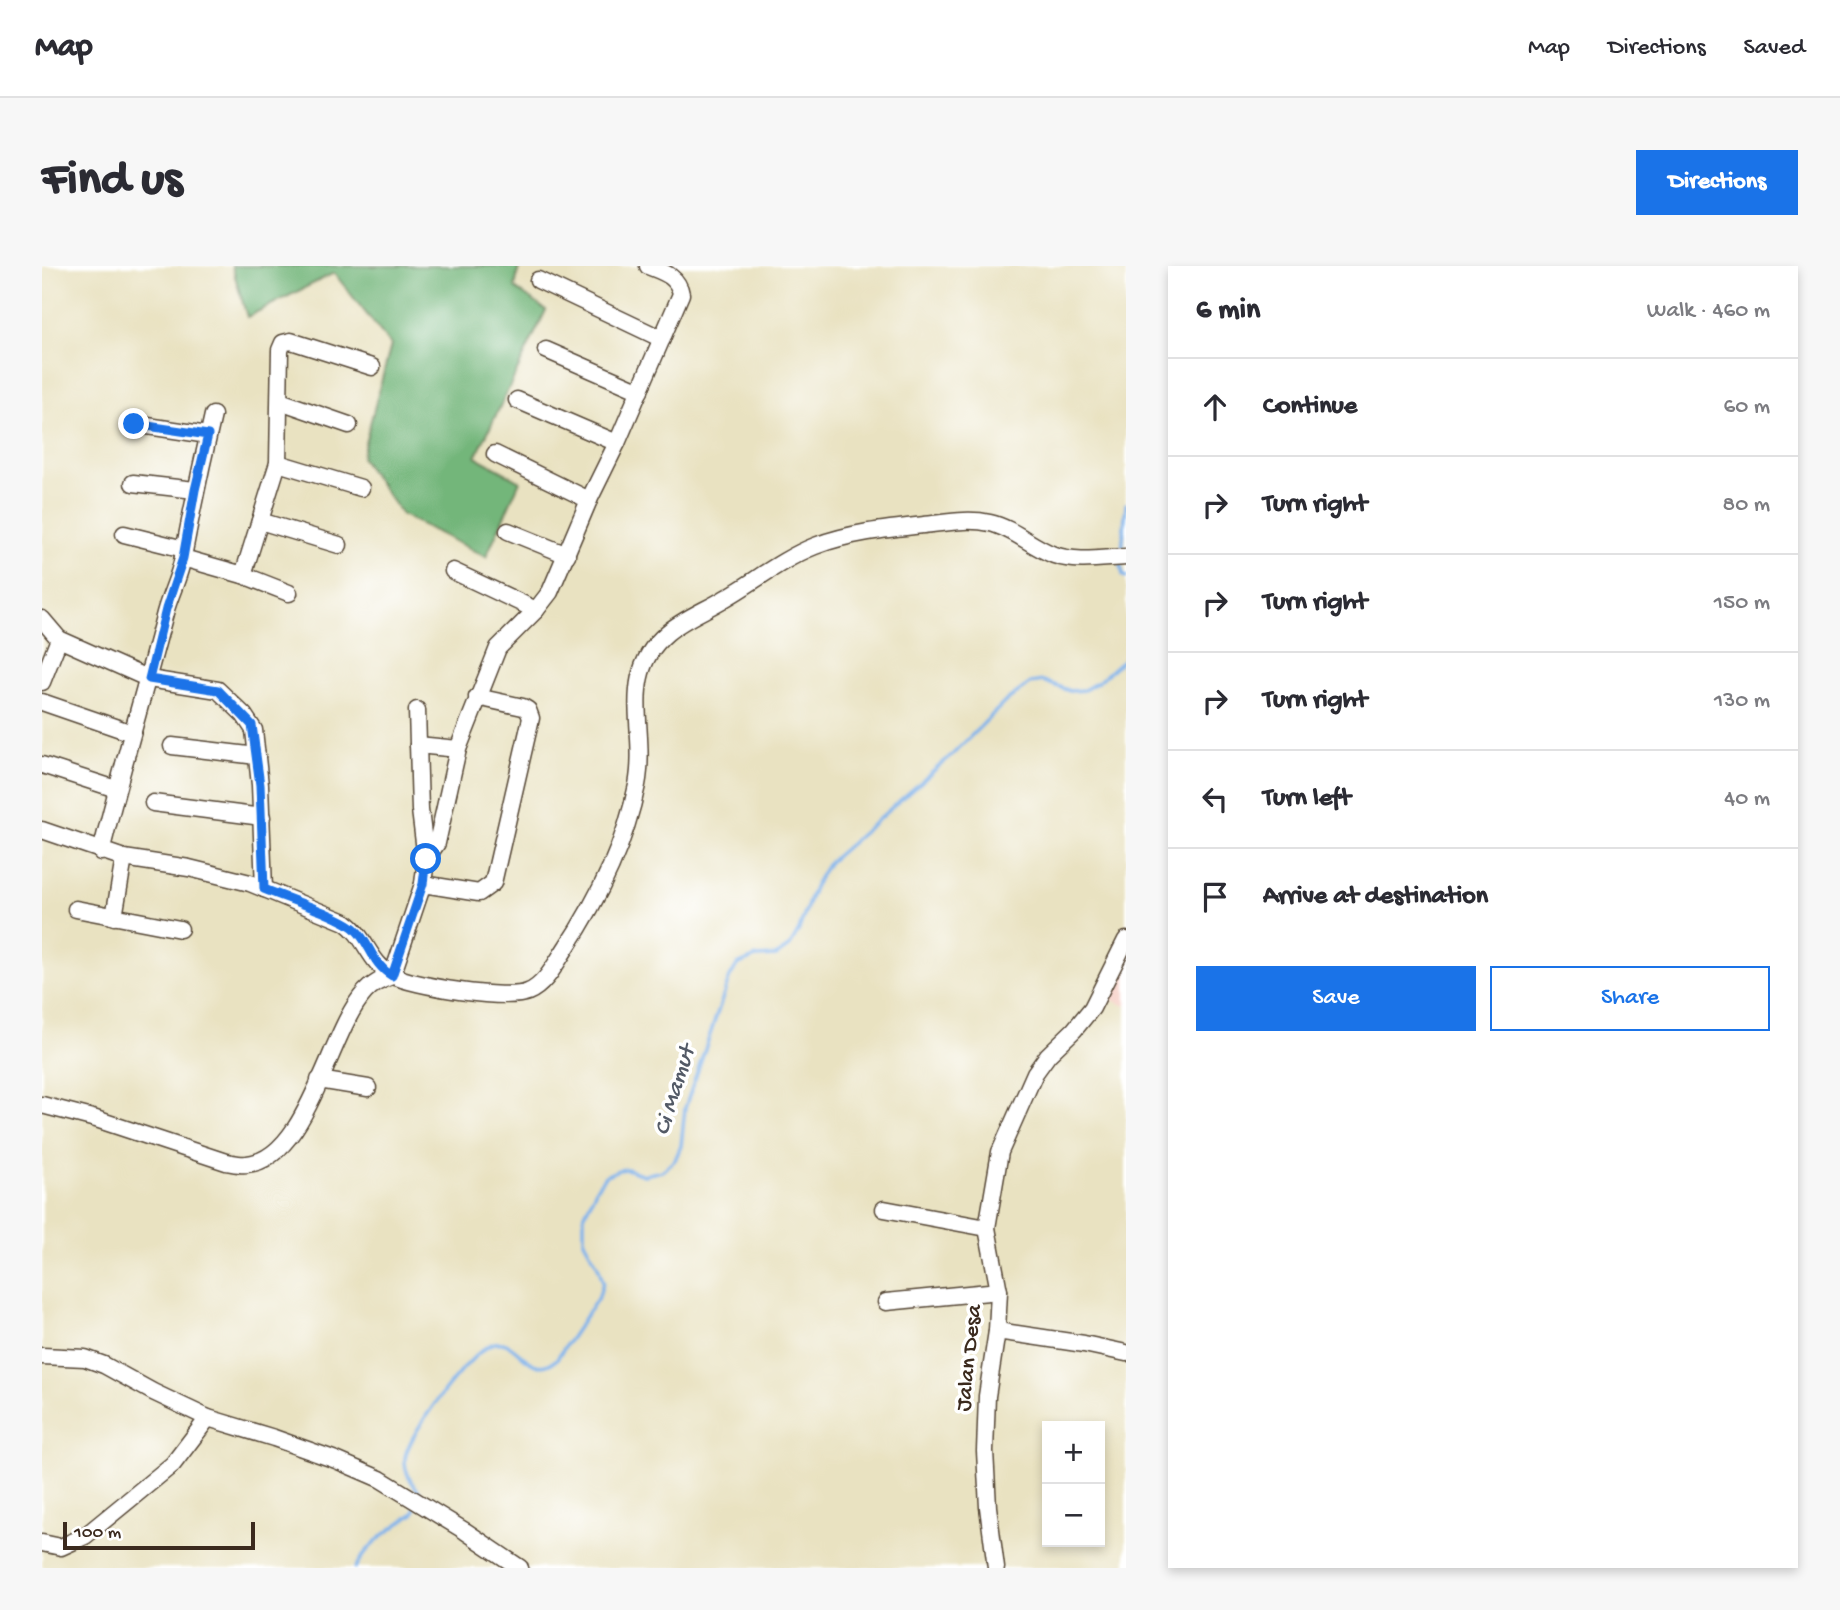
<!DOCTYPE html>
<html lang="en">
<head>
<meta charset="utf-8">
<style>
  body { margin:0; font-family:"Gochi Hand",sans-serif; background:#f7f7f7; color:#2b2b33 }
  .controls { position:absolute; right:21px; bottom:21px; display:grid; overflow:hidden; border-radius:0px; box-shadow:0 4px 10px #0003 }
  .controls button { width:63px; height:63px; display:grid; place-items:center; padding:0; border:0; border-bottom:2px solid #e1e1e2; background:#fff; color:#2b2b33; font:35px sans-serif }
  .scale { position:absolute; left:21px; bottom:18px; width:192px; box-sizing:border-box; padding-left:7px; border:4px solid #3b2a1e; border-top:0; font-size:19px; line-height:24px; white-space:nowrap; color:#3b2a1e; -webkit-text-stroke:5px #fff; paint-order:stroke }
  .stop { position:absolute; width:21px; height:21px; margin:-16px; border:5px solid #1a73e8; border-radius:50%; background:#fff }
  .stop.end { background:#1a73e8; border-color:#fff; box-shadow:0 2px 7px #0008 }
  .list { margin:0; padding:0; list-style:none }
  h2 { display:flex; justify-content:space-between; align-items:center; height:91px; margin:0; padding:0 28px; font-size:30px }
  h2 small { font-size:23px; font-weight:400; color:#7c7c81 }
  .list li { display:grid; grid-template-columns:46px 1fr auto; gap:21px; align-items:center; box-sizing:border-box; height:98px; padding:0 28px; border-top:2px solid #e1e1e2 }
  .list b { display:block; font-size:26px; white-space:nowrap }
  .list em { font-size:23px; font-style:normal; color:#7c7c81 }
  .actions { display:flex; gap:14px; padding:21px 28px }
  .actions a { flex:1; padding:16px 0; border:2px solid #1a73e8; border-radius:0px; text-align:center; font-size:24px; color:#1a73e8 }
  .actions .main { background:#1a73e8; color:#fff }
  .icon { flex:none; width:38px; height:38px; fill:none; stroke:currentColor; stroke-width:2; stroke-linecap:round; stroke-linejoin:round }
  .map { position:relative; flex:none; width:1084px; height:1302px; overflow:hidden; border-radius:0px }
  header { display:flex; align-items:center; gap:42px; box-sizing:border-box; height:98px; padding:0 35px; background:#fff; border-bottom:2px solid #e1e1e2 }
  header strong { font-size:33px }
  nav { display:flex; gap:38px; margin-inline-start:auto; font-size:24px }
  .intro { display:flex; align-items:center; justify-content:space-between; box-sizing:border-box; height:168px; padding:0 42px }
  h1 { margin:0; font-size:49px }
  .button { padding:18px 32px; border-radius:0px; background:#1a73e8; color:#fff; font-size:24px; font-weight:700 }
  main { display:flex; gap:42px; padding:0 42px }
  aside { flex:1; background:#fff; border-radius:0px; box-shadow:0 4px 10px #0003 }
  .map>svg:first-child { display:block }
  .built { fill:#f7d1c8 }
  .forest { fill:#73b67a; stroke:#57704c; stroke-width:2 }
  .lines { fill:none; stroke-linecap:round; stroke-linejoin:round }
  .stream { stroke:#7fb3ec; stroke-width:3.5 }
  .street-casing { stroke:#554636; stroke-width:19 }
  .street { stroke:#fff; stroke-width:16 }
  .route { stroke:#1a73e8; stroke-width:9 }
  .labels { text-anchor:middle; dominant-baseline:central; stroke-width:7; stroke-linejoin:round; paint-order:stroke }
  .street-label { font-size:23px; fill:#3b2a1e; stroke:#fff }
  .water-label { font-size:24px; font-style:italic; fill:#535a66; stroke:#fff }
</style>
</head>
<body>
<header>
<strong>Map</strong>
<nav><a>Map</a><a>Directions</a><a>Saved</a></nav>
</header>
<div class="intro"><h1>Find us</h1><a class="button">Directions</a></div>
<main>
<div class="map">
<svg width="1084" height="1302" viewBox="0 0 1084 1302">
  <rect width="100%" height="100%" fill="#fff"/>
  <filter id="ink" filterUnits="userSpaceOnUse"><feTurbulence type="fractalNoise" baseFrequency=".0143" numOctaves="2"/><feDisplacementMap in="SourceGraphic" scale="14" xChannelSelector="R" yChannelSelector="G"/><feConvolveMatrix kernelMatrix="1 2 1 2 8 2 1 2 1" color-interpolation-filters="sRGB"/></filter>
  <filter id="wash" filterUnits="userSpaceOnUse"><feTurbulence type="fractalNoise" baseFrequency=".00686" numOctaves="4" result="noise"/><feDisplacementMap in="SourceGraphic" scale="28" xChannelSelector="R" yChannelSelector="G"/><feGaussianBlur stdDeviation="1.57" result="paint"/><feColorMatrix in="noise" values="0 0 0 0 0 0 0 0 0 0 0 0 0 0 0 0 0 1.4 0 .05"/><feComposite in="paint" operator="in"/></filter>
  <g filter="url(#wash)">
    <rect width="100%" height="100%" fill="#e9e2c1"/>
    <path class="built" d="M1084 688V740L1062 731Z"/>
    <path class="forest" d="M190 0H477L473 22 504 44 434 191 478 215 444 291 360 249 319 192 349 79 292 7 205 51Z"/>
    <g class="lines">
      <g class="stream">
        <path d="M1080 286 1084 238"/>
        <path d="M1079 298 1081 309 1084 311"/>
        <path d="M377 1229 378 1227C370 1216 362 1207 363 1193 364 1170 430 1082 453 1077 477 1072 486 1115 514 1094L557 1030 561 1016 556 1000 542 975V950L555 921 563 910 576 904 585 903 602 909 620 905 633 894 639 880 643 842 687 713 695 699 714 691 734 690 748 680 757 664 772 621 786 597 910 489 965 434 989 417 1001 415 1028 425 1042 424 1056 416 1084 391"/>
        <path d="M313 1302C326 1277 350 1263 372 1247L374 1240"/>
      </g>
    </g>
  </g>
  <g filter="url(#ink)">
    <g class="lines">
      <defs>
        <g id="street">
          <path d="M496 14 620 73"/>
          <path d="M504 84 598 125"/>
          <path d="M475 134 575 177"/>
          <path d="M238 135 307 159"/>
          <path d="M92 158 166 169"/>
          <path d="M453 188 547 234"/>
          <path d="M236 197 319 222"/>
          <path d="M91 217 153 224"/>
          <path d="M218 255 297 279"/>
          <path d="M466 265 525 289"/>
          <path d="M82 268 142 283"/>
          <path d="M141 292 201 309 236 197 238 84 241 77 249 75 330 101"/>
          <path d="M411 305 494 344"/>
          <path d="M201 309 247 327"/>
          <path d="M0 353 17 373 107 413 176 424 202 449 212 464 218 519 222 623"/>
          <path d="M0 416 17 373"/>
          <path d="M0 436 90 467"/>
          <path d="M376 479 416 483"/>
          <path d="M130 480 215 490"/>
          <path d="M0 499 74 523"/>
          <path d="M111 537 220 551"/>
          <path d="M0 564 82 592 147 602 208 617 303 656C324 670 327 697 350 709 370 720 465 735 486 726 502 720 513 699 522 685 556 634 583 579 595 519 606 463 575 410 625 367 641 353 664 344 682 333 712 316 740 293 773 280 807 267 845 263 882 259 903 257 926 252 948 257 971 262 990 281 1012 289 1035 297 1061 292 1084 291"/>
          <path d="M59 586C79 505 102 427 123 347 128 328 138 310 141 291 150 243 160 196 171 149"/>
          <path d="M384 593 395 577 416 483 456 382 494 344 508 326 547 234 575 177 639 28C636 10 621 6 606 0"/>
          <path d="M381 618 437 627 451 617 489 452 486 444 481 441 435 431"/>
          <path d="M34 643 138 663"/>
          <path d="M72 651 82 592"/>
          <path d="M277 814 326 822"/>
          <path d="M0 839 54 853 184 896C191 897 199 899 205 898 266 893 287 765 323 726 331 717 340 714 350 710L381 618 384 593 378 544 375 444"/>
          <path d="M842 943 945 962"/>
          <path d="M844 1036 957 1025"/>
          <path d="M955 1065 1042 1078 1084 1087"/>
          <path d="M0 1090 43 1092 62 1099 111 1126 166 1152 232 1172 294 1194 338 1213 423 1265 478 1302"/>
          <path d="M0 1277 19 1281 43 1270 131 1198 166 1152"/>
          <path d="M954 1302 946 1241 943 1185 945 1130 955 1065 957 1025 945 962 958 886 993 807 1006 789 1032 764 1050 742 1084 674"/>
        </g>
      </defs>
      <use href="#street" class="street-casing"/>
      <use href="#street" class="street"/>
    </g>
  </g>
  <g class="lines" filter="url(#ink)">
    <path class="route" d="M92 158 166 169 153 224 141 292 124 343 107 413 176 424 210 459 218 519 222 623C243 632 299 650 313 663 329 678 329 697 350 710L381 618 384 593"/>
  </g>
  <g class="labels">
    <g class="street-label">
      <text transform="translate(928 1092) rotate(-84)">Jalan Desa</text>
    </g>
    <g class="water-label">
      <text transform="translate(634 825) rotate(-73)">Ci Mamut</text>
    </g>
  </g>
</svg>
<div class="controls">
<button>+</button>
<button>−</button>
</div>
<div class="scale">100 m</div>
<div class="stop" style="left:384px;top:593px"></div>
<div class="stop end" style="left:92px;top:158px"></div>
</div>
<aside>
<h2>6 min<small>Walk · 460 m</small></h2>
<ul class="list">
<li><svg class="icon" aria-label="ahead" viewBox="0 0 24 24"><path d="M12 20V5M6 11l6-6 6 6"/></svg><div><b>Continue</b></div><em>60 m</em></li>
<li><svg class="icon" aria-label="right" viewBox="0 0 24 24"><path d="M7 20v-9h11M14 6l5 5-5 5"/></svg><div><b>Turn right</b></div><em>80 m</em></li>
<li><svg class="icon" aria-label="right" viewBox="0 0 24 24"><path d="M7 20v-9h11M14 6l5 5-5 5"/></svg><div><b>Turn right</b></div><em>150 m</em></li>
<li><svg class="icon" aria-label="right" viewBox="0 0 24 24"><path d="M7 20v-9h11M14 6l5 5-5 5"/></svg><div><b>Turn right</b></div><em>130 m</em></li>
<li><svg class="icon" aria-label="left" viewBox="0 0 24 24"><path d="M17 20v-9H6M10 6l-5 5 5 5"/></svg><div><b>Turn left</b></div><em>40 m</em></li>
<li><svg class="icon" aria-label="arrive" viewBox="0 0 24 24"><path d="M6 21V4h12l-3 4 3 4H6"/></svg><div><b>Arrive at destination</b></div></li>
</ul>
<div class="actions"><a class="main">Save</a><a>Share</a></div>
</aside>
</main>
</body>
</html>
